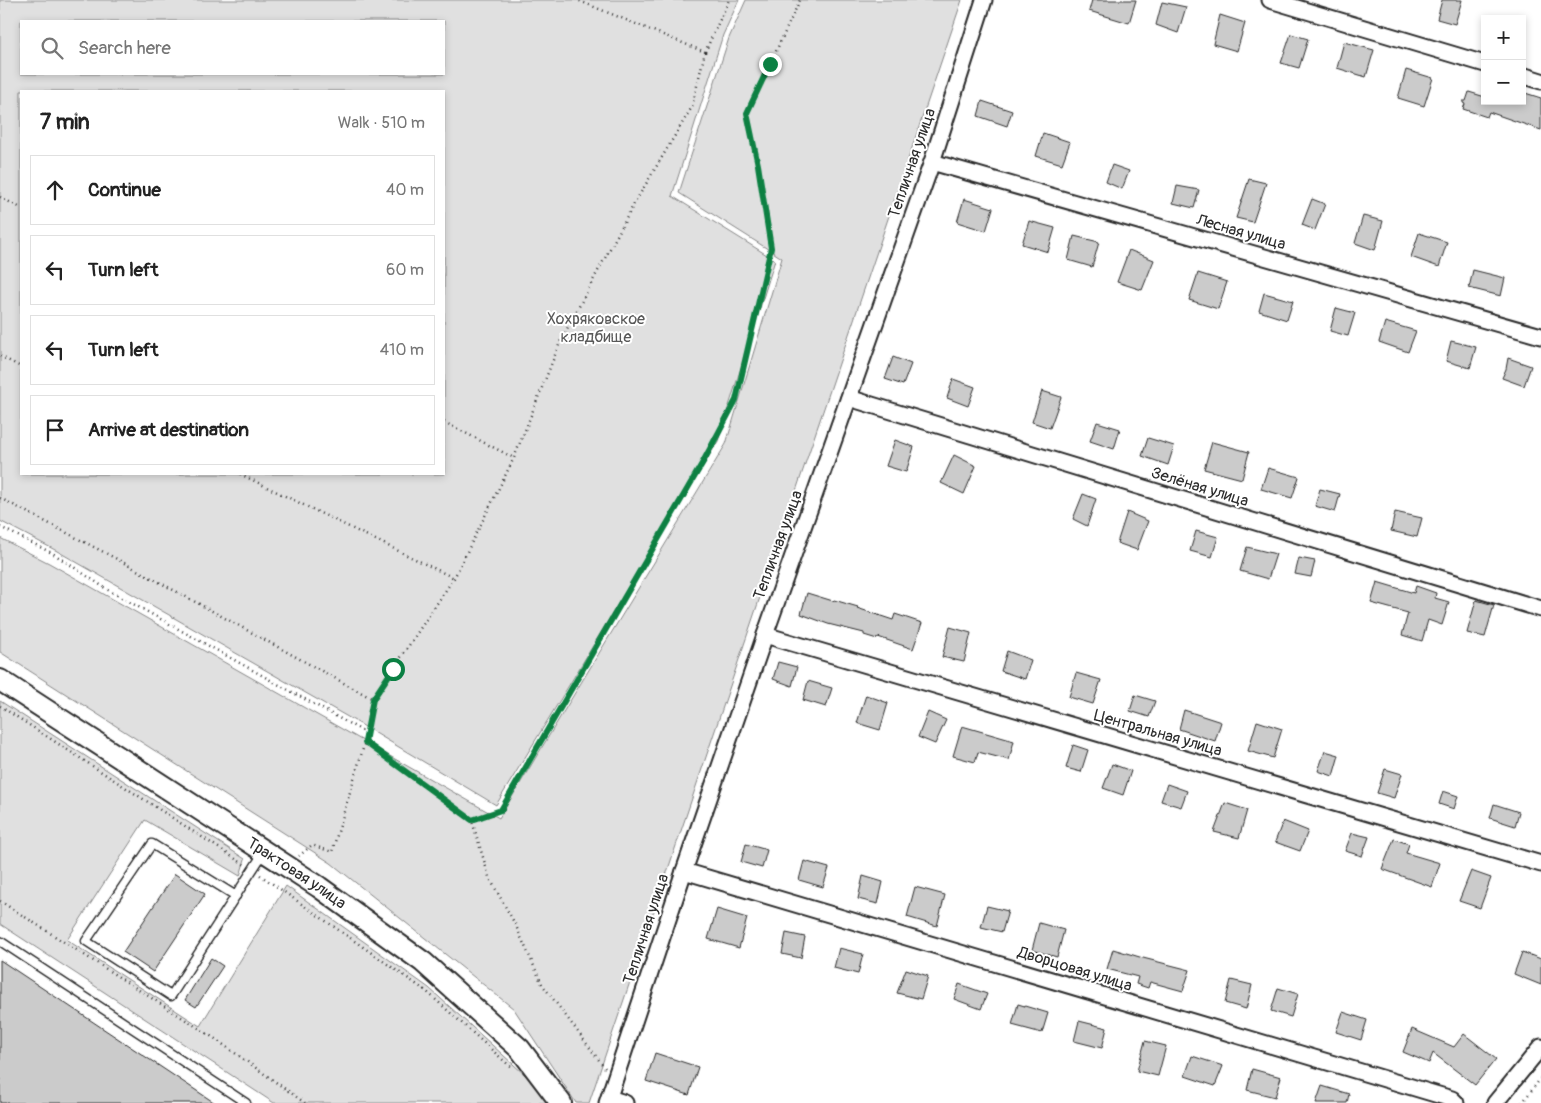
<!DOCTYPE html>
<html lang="en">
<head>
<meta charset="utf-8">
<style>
  body { margin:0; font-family:Pangolin,sans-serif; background:#f2f2f2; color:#222 }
  .controls { position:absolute; right:15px; top:15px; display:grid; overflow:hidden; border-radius:0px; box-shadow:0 2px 8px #0003 }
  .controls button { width:45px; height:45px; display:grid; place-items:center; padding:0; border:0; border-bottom:1px solid #e0e0e0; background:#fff; color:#222; font:25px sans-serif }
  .stop { position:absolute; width:15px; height:15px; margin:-11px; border:4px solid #0b8043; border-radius:50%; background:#fff }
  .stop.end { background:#0b8043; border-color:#fff; box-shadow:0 1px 5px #0008 }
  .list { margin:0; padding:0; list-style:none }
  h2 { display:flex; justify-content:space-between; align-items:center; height:65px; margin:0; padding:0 20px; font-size:21px }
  h2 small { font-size:16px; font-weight:400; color:#767676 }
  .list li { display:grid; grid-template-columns:32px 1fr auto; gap:15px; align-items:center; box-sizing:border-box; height:70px; margin:0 10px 10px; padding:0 10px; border:1px solid #e0e0e0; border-radius:0px }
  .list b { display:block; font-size:19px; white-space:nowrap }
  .list em { font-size:16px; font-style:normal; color:#767676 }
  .icon { flex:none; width:28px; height:28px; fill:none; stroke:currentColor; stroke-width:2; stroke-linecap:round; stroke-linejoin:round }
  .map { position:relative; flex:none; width:1541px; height:1103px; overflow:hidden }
  .search { position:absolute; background:#fff; box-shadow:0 2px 8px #0003; left:20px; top:20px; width:425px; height:55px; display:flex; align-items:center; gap:12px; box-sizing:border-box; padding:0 18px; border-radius:0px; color:#767676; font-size:19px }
  .panel { position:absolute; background:#fff; box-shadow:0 2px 8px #0003; left:20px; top:90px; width:425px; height:385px; border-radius:0px }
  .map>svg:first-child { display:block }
  .green { fill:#e0e0e0; stroke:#868686; fill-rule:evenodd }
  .building { fill:#cbcbcb; stroke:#2b2b2b }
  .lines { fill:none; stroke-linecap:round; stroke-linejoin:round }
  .lane-casing { stroke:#2b2b2b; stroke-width:11 }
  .street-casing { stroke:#2b2b2b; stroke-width:19 }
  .secondary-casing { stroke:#2b2b2b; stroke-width:24 }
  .path { stroke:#2b2b2b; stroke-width:2.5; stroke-dasharray:1 4; stroke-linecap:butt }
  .lane { stroke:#fff; stroke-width:8 }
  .street { stroke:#fff; stroke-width:15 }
  .secondary { stroke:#fff; stroke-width:20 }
  .route { stroke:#0b8043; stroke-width:6 }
  .labels { text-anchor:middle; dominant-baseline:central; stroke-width:4; stroke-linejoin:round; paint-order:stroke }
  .street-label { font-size:16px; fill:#2b2b2b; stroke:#fff }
  .park-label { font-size:16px; fill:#585858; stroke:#fff }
</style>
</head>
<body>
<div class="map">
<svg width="1541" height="1103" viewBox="0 0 1541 1103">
  <rect width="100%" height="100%" fill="#fff"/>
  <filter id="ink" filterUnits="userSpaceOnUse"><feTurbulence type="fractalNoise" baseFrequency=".02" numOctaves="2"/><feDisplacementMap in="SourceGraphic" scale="10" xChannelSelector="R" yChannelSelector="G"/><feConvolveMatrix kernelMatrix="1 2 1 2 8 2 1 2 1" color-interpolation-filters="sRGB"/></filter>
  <g filter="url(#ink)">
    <g class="green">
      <path d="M0 0H739L723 35 672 196 775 260 718 441 496 805 367 728 57 551 0 521ZM444 21V74H21V21ZM444 91V474H21V91Z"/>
      <path d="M746 0H962L589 1103H576L514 1009 331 863 0 652V538L49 563 499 818 726 444 782 258 679 193 729 38Z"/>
      <path d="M0 701 245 859 240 876 145 820 67 940 200 1026 286 886 429 988 545 1093 550 1103H274L0 924Z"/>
    </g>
    <g class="building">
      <path d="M1092 0H1136L1129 23 1089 11Z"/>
      <path d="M1442 0H1462L1455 24 1437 19Z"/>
      <path d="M1162 2 1186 7 1178 33 1156 25Z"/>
      <path d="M1220 15 1245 23 1237 51 1213 44Z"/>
      <path d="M1291 34 1308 39 1299 68 1281 63Z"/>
      <path d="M1344 42 1374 50 1366 77 1337 68Z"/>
      <path d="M1406 70 1433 78 1424 106 1398 98Z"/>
      <path d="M1469 92 1485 97V101H1522V92L1541 98V130L1489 112 1487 117 1463 109 1465 104 1463 103V101H1466Z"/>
      <path d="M982 101 1012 111 1007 126 978 116Z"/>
      <path d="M1043 133 1070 142 1062 164 1036 156Z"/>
      <path d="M1112 165 1129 171 1122 189 1106 182Z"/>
      <path d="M1249 179 1266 183 1253 222 1236 218Z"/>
      <path d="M1177 186 1199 190 1194 208 1173 203Z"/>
      <path d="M964 199 993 208 986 231 957 222Z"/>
      <path d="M1312 199 1325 204 1315 230 1302 225Z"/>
      <path d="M1363 216 1383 221 1375 250 1355 243Z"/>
      <path d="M1029 221 1055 228 1048 252 1022 244Z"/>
      <path d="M1419 233 1447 242 1439 267 1411 257Z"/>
      <path d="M1074 236 1099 242 1092 267 1068 260Z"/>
      <path d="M1129 250 1154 260 1142 290 1117 282Z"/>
      <path d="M1473 270 1505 278 1501 296 1469 288Z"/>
      <path d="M1198 273 1227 282 1218 309 1189 300Z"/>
      <path d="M1264 293 1293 301 1287 320 1259 311Z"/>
      <path d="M1336 308 1355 313 1348 336 1330 331Z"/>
      <path d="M1385 322 1416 331 1408 352 1379 342Z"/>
      <path d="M1451 341 1476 347 1470 368 1446 361Z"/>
      <path d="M893 357 911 364 903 385 885 379Z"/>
      <path d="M1508 358 1531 366 1524 386 1502 378 1506 369Z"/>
      <path d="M953 379 975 387 968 406 947 398Z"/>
      <path d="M1042 391 1061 397 1050 428 1032 422Z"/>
      <path d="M1097 422 1120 429 1114 449 1090 441Z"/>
      <path d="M1148 438 1174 446 1168 465 1142 456Z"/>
      <path d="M895 440 914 447 906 472 886 466Z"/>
      <path d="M1212 442 1249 452 1242 479 1204 469Z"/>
      <path d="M954 455 976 466 964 494 941 483Z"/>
      <path d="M1268 468 1299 477 1292 498 1261 489Z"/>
      <path d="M1320 489 1340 494 1335 512 1315 506Z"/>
      <path d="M1083 494 1096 499 1087 526 1073 519Z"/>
      <path d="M1127 512 1148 521 1137 550 1117 543Z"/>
      <path d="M1395 512 1422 518 1417 537 1391 531Z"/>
      <path d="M1196 531 1218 537 1212 557 1190 551Z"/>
      <path d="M1247 547 1276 554 1268 579 1240 571Z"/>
      <path d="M1299 558 1315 561 1311 577 1295 574Z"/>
      <path d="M1377 582 1414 593 1416 586 1436 593 1435 598 1449 602 1442 625 1428 620 1422 641 1402 635 1408 613 1371 603Z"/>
      <path d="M807 593 833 601 834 600 858 607 857 608 893 620 895 614 922 623 913 649 878 637 877 639 864 635V633L828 624 801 614Z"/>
      <path d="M1476 600 1494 605 1485 637 1467 633Z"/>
      <path d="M950 627 971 633 964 662 942 657Z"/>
      <path d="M1007 651 1031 660 1025 679 1001 671Z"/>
      <path d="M778 662 797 667 792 686 773 679Z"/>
      <path d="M1076 673 1101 680 1093 704 1069 697Z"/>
      <path d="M808 681 832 688 826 707 803 700Z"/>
      <path d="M866 695 888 703 880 730 857 723Z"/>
      <path d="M1135 695 1155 701 1149 717 1130 711Z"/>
      <path d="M1184 710 1221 722 1215 741 1179 729Z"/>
      <path d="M928 712 946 720 935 744 918 737Z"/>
      <path d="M1257 721 1282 729 1273 758 1248 751Z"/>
      <path d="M962 726 1014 741 1009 760 978 752 975 762 953 756Z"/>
      <path d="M1073 745 1088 750 1081 772 1066 768Z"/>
      <path d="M1325 751 1339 755 1333 776 1318 771Z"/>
      <path d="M1112 764 1131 771 1123 795 1103 788Z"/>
      <path d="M1385 769 1402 774 1394 798 1377 793Z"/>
      <path d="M1167 784 1187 791 1181 807 1161 801Z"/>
      <path d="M1443 791 1458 796 1454 809 1439 804Z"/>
      <path d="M1225 803 1247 810 1239 838 1214 832Z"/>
      <path d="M1494 804 1519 812 1515 826 1490 818Z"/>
      <path d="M1283 821 1308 831 1300 851 1275 842Z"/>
      <path d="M1352 833 1369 837 1362 856 1345 851Z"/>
      <path d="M1394 839 1409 844 1406 853 1440 863 1432 887 1382 869Z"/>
      <path d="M746 844 767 850 762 868 741 862Z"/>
      <path d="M804 861 829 868 823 887 799 880Z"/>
      <path d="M1471 871 1491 878 1480 908 1459 901Z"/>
      <path d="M175 874 205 894 153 972 123 952Z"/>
      <path d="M863 876 883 882 878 904 858 899Z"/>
      <path d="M915 887 945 895 937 926 907 917Z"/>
      <path d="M987 906 1008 911 1002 932 981 927Z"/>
      <path d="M717 909 747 918 739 948 708 939Z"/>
      <path d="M1039 923 1064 930 1057 957 1032 950Z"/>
      <path d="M786 933 805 937 801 958 782 954Z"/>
      <path d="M839 948 863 954 858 974 834 968Z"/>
      <path d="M1113 949 1143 958 1190 970 1183 991 1150 982 1148 988 1136 984 1138 977 1107 969Z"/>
      <path d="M1522 952 1541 959V985L1514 974Z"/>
      <path d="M211 958 223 966 196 1007 185 1000Z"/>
      <path d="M0 960 215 1103H0Z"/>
      <path d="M906 969 928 976 921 999 897 993Z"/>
      <path d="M1231 980 1252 985 1246 1009 1225 1003Z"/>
      <path d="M959 984 987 994 981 1009 954 999Z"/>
      <path d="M1278 988 1298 994 1291 1017 1271 1011Z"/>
      <path d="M1018 1004 1048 1013 1042 1033 1012 1025Z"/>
      <path d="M1343 1012 1367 1020 1361 1040 1336 1032Z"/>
      <path d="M1079 1021 1107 1028 1102 1048 1074 1041Z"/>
      <path d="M1412 1029 1454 1047 1464 1034 1496 1059 1475 1085 1433 1053 1429 1063 1403 1052Z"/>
      <path d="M1145 1041 1166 1046 1158 1076 1137 1071Z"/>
      <path d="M655 1053 698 1067 689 1095 646 1081Z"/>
      <path d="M1192 1056 1223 1066 1215 1086 1185 1076Z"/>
      <path d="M1252 1069 1281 1077 1275 1097 1247 1090Z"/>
      <path d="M1322 1086 1349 1094 1347 1103H1316Z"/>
    </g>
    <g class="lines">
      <defs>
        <g id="lane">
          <path d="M236 896 152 844 86 941 171 996 264 852"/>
          <path d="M0 941 246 1103"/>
        </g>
        <g id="street">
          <path d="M1270 0 1485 64"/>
          <path d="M1522 75 1541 81"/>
          <path d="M932 162 1541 336"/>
          <path d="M849 398 1541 609"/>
          <path d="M765 635 1541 864"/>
          <path d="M684 871 1452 1099 1456 1103"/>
          <path d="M609 1098 625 1103"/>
          <path d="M607 1103 684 871 765 635 932 162 984 0"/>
          <path d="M1495 1103 1541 1047"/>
        </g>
        <g id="secondary">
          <path id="s1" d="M0 680 319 887 423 962 520 1049 561 1103"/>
        </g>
      </defs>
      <use href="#lane" class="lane-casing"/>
      <use href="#street" class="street-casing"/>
      <use href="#secondary" class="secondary-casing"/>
      <g class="path">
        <path d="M705 52 729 0"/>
        <path d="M0 197 21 208"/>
        <path d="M0 356 21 367"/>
        <path d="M444 422 514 458"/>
        <path d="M240 474 454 578"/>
        <path d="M0 498 115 558 373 699 365 742 332 852 312 845 299 856"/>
        <path d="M0 527 54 554 108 590 366 733"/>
        <path d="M373 699 454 578 514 458 561 340 634 204 692 107 705 52 577 0"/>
        <path d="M0 706 245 865"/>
        <path d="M365 742 472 821 489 877 515 924 542 984 605 1068"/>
        <path d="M472 821 501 810 703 462 736 400 771 248 758 165 747 113 800 0"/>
        <path d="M260 875 426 991 511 1067"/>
        <path d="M0 901 214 1038 305 1103"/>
        <path d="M1522 1103 1541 1078"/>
      </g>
      <use href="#lane" class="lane"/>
      <use href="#street" class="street"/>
      <use href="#secondary" class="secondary"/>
    </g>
  </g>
  <g class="lines" filter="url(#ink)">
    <path class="route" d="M393 669 373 699 365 742 472 820 501 810 703 462 736 400 771 248 758 165 747 113 770 64"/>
  </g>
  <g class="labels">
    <g class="street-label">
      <text transform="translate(912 163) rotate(-71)">Тепличная улица</text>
      <text transform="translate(1241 232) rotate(16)">Лесная улица</text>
      <text transform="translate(1200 487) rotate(17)">Зелёная улица</text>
      <text transform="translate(778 545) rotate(-70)">Тепличная улица</text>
      <text transform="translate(1158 733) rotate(16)">Центральная улица</text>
      <text stroke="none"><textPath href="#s1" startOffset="354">Трактовая улица</textPath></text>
      <text transform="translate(646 929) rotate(-72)">Тепличная улица</text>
      <text transform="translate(1075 969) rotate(17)">Дворцовая улица</text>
    </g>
    <g class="park-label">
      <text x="596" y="319">Хохряковское<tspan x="596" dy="18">кладбище</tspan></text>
    </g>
  </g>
</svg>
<div class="controls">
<button>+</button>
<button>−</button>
</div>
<div class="stop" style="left:393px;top:669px"></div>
<div class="stop end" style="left:770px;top:64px"></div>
<div class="search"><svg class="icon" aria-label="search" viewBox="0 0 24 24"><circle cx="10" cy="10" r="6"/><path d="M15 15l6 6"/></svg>Search here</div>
<section class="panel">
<h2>7 min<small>Walk · 510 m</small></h2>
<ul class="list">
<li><svg class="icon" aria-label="ahead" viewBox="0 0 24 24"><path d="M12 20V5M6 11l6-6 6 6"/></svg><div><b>Continue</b></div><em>40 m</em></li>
<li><svg class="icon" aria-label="left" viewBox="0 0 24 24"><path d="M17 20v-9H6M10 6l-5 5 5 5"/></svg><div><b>Turn left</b></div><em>60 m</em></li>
<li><svg class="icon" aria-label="left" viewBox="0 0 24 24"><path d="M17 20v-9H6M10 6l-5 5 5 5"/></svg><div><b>Turn left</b></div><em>410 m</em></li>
<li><svg class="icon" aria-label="arrive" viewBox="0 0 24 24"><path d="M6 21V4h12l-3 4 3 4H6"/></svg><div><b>Arrive at destination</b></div></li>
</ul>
</section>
</div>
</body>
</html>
